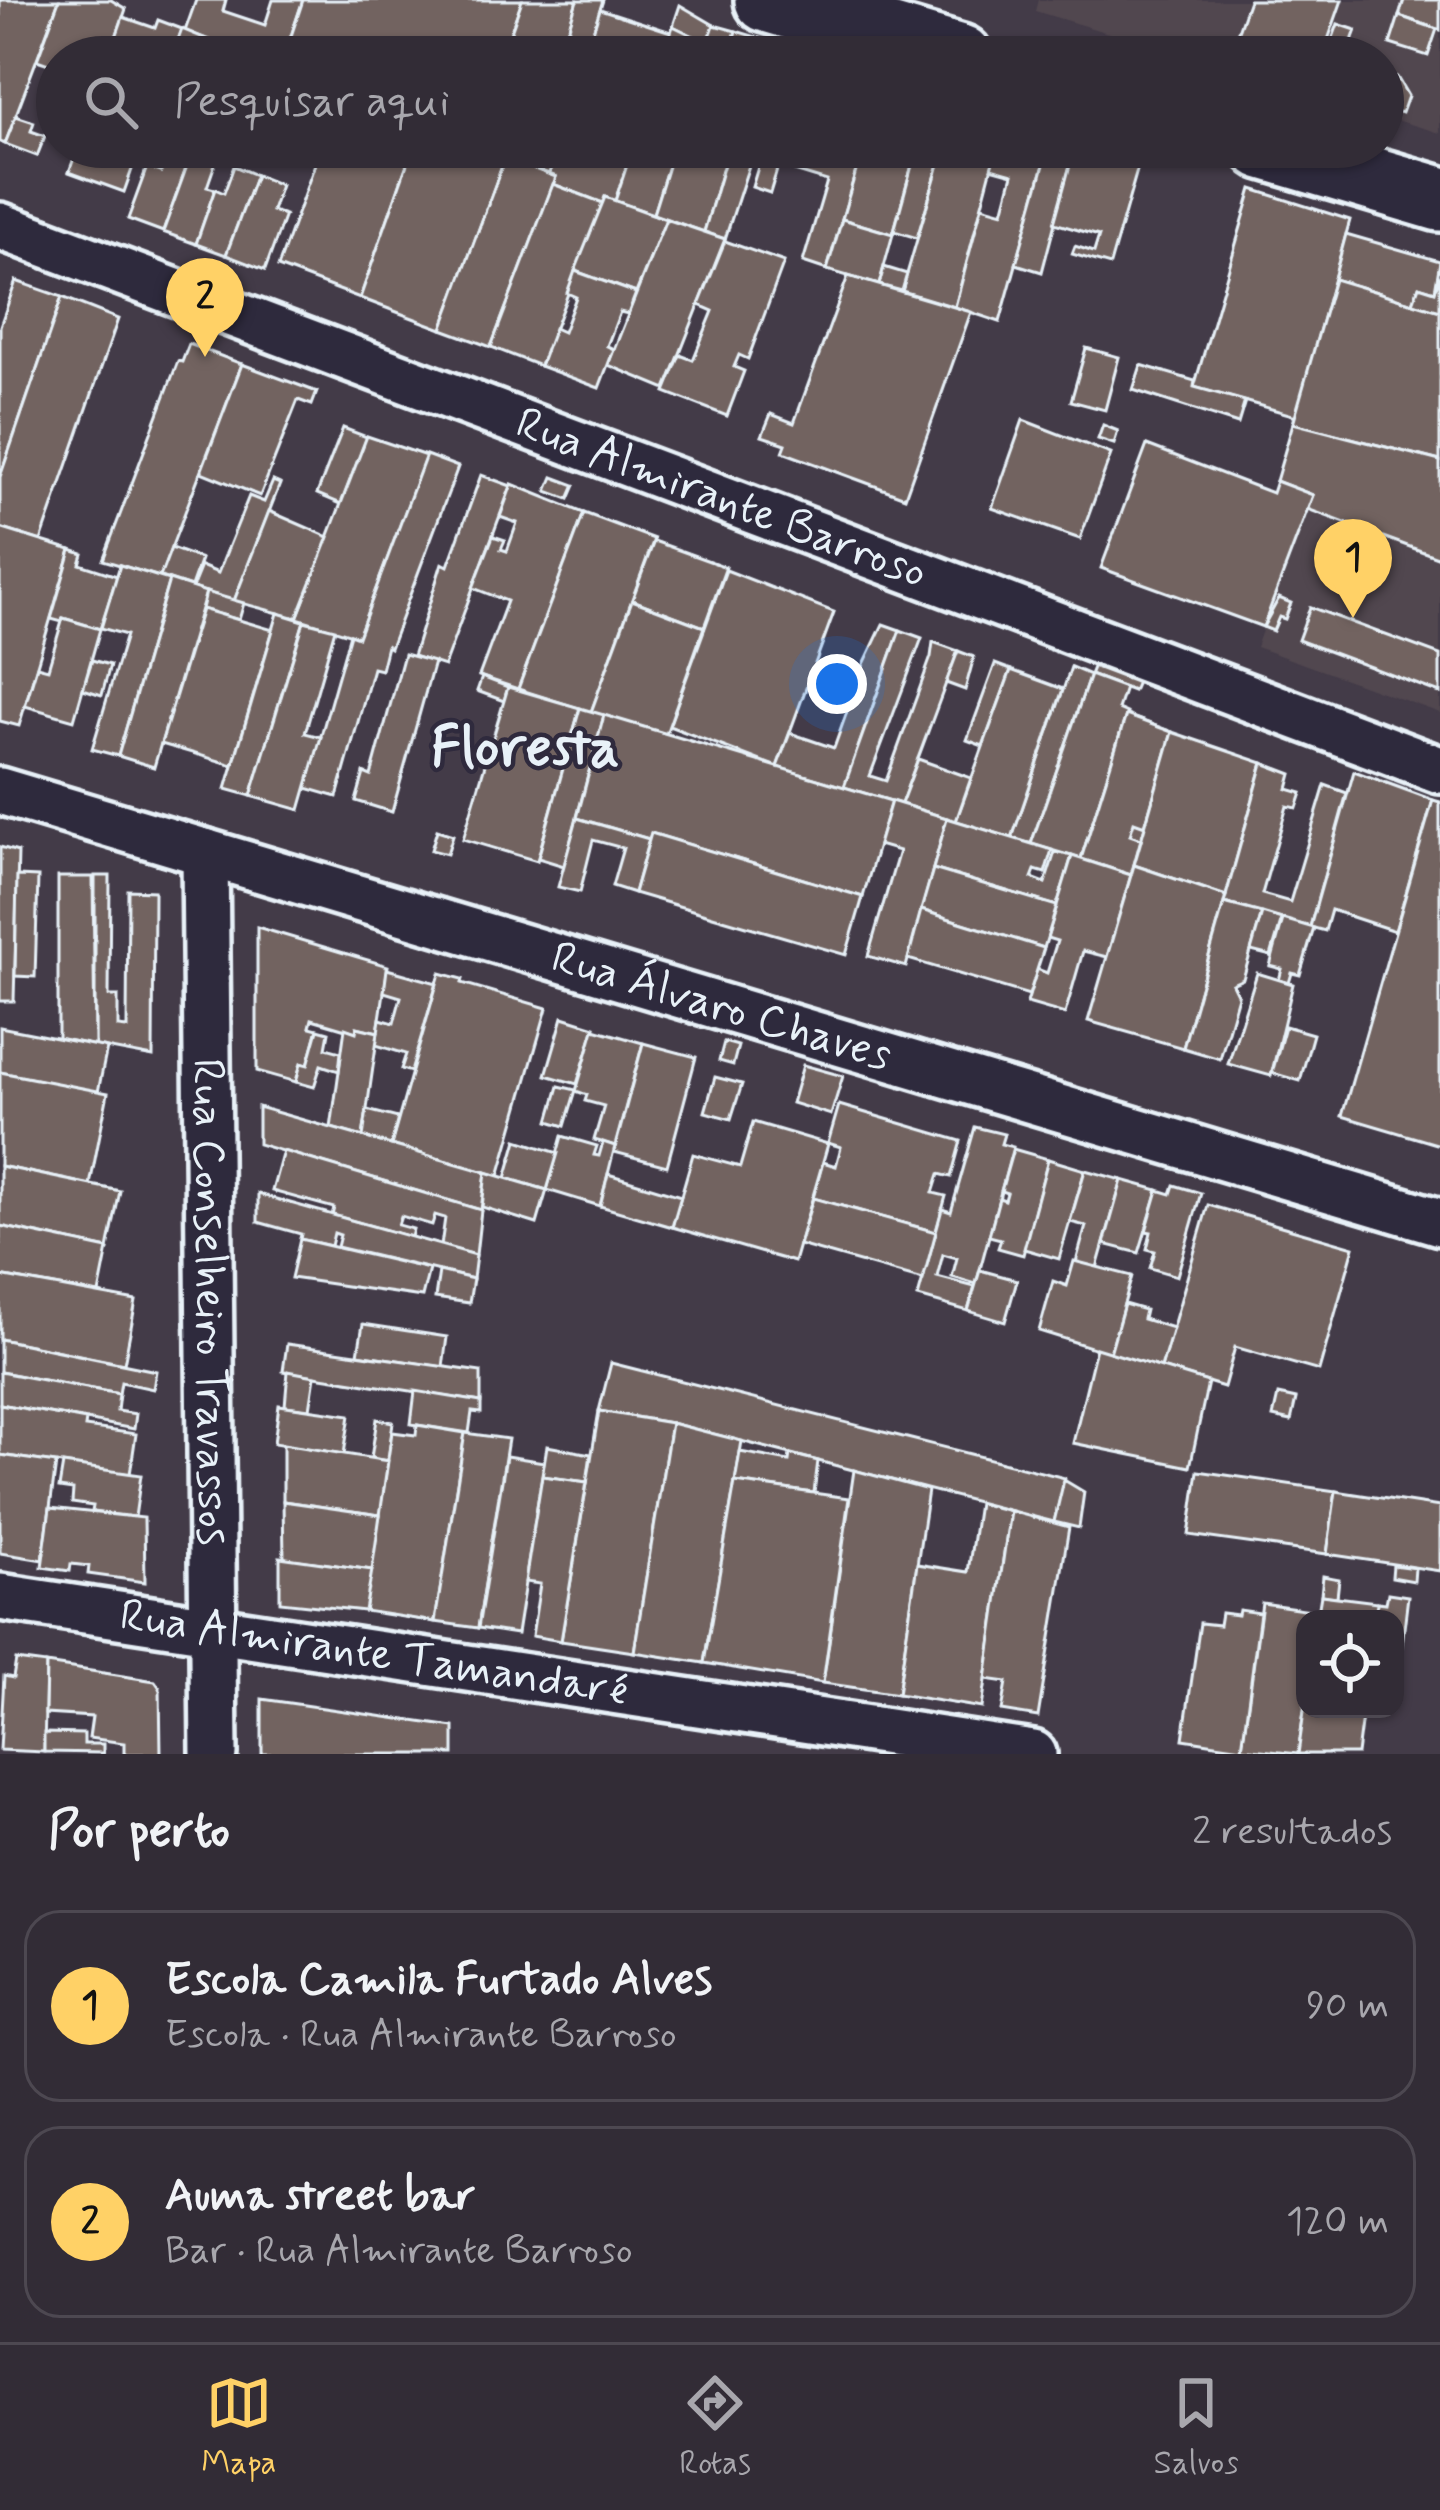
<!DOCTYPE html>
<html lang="pt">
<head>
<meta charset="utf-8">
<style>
  body { margin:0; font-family:Mynerve,sans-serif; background:#3d3842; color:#f1f3f6 }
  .controls { position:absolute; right:36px; bottom:36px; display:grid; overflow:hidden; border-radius:24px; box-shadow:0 3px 9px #0004 }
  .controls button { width:108px; height:108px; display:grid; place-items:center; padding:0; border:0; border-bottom:3px solid #4d4851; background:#322c36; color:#f1f3f6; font:60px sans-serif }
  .you { position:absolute; left:837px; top:684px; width:42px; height:42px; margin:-30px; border:9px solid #fff; border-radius:50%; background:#1a73e8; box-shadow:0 0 0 18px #1a73e833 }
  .badge { display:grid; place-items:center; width:78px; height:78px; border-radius:50%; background:#ffd166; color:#111; font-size:39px; font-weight:700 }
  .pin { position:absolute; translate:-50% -99px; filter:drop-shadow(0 3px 6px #0008) }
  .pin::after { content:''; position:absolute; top:63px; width:42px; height:36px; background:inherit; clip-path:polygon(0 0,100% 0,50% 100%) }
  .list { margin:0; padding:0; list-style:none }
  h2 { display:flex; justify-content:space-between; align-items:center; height:156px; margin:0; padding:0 48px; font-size:51px }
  h2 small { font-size:39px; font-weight:400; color:#a8a7ad }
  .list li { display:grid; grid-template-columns:78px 1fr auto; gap:36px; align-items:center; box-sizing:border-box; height:192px; margin:0 24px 24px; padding:0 24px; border:3px solid #4d4851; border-radius:36px }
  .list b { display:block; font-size:45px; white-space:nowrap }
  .list p { margin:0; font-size:39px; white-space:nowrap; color:#a8a7ad }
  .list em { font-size:39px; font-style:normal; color:#a8a7ad }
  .icon { flex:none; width:66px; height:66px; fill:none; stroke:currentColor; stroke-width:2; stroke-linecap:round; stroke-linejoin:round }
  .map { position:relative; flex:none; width:1440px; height:1754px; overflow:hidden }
  .search { position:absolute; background:#322c36; box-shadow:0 3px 9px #0004; left:36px; right:36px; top:36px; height:132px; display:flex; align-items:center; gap:30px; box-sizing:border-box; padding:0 42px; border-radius:66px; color:#a8a7ad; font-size:45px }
  .sheet { height:588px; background:#322c36 }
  nav { display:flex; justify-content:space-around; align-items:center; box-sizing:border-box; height:168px; border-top:3px solid #4d4851; background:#322c36; font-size:33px; color:#a8a7ad }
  nav a { display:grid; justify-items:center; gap:6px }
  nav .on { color:#ffd166 }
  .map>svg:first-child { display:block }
  .built { fill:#51474f }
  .building { fill:#726460; stroke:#e8f1f8; stroke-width:3 }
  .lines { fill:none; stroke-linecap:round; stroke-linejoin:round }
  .street-casing { stroke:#e8f1f8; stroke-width:54 }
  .secondary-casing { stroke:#e8f1f8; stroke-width:72 }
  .street { stroke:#2f2a3d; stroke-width:45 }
  .secondary { stroke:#2f2a3d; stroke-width:63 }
  .labels { text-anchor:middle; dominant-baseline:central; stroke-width:9; stroke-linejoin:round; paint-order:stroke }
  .street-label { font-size:45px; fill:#e8f1f8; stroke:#2f2a3d }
  .district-label { font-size:57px; font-weight:bold; fill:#e8f1f8; stroke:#2f2a3d }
</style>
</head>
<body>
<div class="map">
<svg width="1440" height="1754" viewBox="0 0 1440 1754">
  <rect width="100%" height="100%" fill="#433b48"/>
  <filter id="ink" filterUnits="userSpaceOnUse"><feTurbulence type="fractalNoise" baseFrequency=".00833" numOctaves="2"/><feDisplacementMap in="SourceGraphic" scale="24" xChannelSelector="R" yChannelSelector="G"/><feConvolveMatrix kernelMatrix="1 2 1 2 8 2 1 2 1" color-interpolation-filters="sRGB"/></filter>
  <g filter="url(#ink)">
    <g class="built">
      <path d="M1038 0H1440V133L1383 116V57H1188L1035 11Z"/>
      <path d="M1307 509 1440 558V713L1256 647Z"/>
    </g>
    <g class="building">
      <path d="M0 0H59L5 144 0 142Z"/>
      <path d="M59 0H111L126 9 109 57H57V67L37 60Z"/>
      <path d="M196 0H226L223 11 265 25 273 0H303L284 57H255L185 31Z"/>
      <path d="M303 0H522L502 57H284Z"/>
      <path d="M522 0H577L560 57H502Z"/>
      <path d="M577 0H603L585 57H560Z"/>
      <path d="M1249 0H1342L1322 57H1267L1233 45Z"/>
      <path d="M1404 0H1440V30L1399 16Z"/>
      <path d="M680 5 714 25 708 43 673 26Z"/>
      <path d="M600 9 671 32 663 57H585Z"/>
      <path d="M1399 16 1437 29 1428 56 1390 44Z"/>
      <path d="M123 17 155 28 158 20 182 29 172 57H109Z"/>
      <path d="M1338 24 1356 30 1346 57H1326Z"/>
      <path d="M714 25 736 31 728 57H703Z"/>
      <path d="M673 26 708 43 703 57H663Z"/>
      <path d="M182 29 204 38 197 57H172Z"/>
      <path d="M736 31 786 46 783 57H728Z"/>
      <path d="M1383 73 1397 77 1408 96 1402 113 1383 107Z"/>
      <path d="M16 116 34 122 31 131 45 136 37 156 5 144Z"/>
      <path d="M78 147H140L124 192 69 172Z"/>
      <path d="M170 147H194L163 232 128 219 147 167 161 172Z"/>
      <path d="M321 147H413L360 298 278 267Z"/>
      <path d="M413 147H475L505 158 442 329 360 298Z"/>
      <path d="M475 147H533L527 166Z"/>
      <path d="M533 147H558L549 174 527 166Z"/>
      <path d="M558 147H633L615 201 605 197 603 203 553 184 556 177 549 174Z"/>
      <path d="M633 147H674L653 214 615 201Z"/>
      <path d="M674 147H729L704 232 653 214Z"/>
      <path d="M729 147H755L725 239 704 232Z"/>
      <path d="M764 147H784L770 193 752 187Z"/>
      <path d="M784 147H863L827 270 803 262 827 181 778 166Z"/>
      <path d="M863 147H917L893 234 842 219Z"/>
      <path d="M917 147H944L917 238 894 231Z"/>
      <path d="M944 147H997L955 307 902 291Z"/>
      <path d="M997 147H1049L1000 322 955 307 982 206 1003 212 1013 174 991 168Z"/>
      <path d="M1049 147H1075L1042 272 1016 264Z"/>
      <path d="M1075 147H1122L1142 153 1110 265 1072 254 1075 246 1094 252 1099 236 1054 223Z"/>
      <path d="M192 152 216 161 207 187 215 189 196 244 163 232Z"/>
      <path d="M505 158 556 177 491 347 442 329Z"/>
      <path d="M234 166 256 175 226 255 196 244 215 189 224 193Z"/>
      <path d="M256 175 281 185 272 211 285 215 265 270 226 255Z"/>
      <path d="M553 184 603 203 540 366 491 347Z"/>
      <path d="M1252 189 1350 220 1296 416 1194 387Z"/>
      <path d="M605 197 666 219 636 293 575 271Z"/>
      <path d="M666 219 725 239 666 389 608 365Z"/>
      <path d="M842 219 893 234 879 285 827 270Z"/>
      <path d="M1346 234 1440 261 1435 291 1419 286 1413 303 1334 279Z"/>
      <path d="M725 241 784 262 748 359 739 355 734 367 744 371 727 416 665 392 680 355 693 360 713 311 699 305Z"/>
      <path d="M884 267 907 274 902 291 879 285Z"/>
      <path d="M575 271 636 293 628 314 620 312 607 346 614 349 599 388 540 366 554 328 563 332 576 297 567 293Z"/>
      <path d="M1440 275V311L1413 303 1419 286 1435 291Z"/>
      <path d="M848 276 971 312 905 497 783 452 786 444 762 436 771 414 794 423Z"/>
      <path d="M1334 279 1440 311V461L1293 423Z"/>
      <path d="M16 281 62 297 0 477V326Z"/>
      <path d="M62 297 118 319 41 541 0 528V477Z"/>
      <path d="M189 344 242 364 160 577 103 560 178 361 182 362Z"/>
      <path d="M1086 348 1119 357 1105 410 1071 401Z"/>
      <path d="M242 364 317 392 312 405 298 400 260 496 201 472Z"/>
      <path d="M1141 365 1195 381 1194 387 1245 401 1238 424 1133 390Z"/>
      <path d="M1023 420 1111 454 1080 539 992 508Z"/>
      <path d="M1293 423 1440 461V558L1307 509 1313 495 1276 481Z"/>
      <path d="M1103 425 1118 431 1114 444 1098 439Z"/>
      <path d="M343 428 367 437 341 504 317 494Z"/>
      <path d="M367 436 426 456 358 637 297 618Z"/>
      <path d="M1147 445 1272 493 1276 481 1313 495 1263 627 1101 568Z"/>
      <path d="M426 455 458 467 390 648 387 646 381 670 373 668 337 797 306 788 350 634 358 637Z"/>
      <path d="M481 475 511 486 444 666 413 656 442 563 448 566Z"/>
      <path d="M553 477 575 485 569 499 547 491Z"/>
      <path d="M273 481 280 484 234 601 192 588 201 566 218 573 249 496 264 502Z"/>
      <path d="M512 484 584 513 518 689 479 676 507 601 473 588 493 536 505 540 501 549 507 551 517 523 500 517Z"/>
      <path d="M269 511 329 537 297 618 234 601Z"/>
      <path d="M584 513 654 539 591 712 518 689Z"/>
      <path d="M0 528 71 550 19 726 0 721Z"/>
      <path d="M654 541 726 567 704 627 632 600Z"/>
      <path d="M171 548 201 559 191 587 160 577Z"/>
      <path d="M71 550 83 554 80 564 117 576 100 629 63 618 62 622 51 619Z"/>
      <path d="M120 565 169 580 118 756 92 749 126 635 101 628Z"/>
      <path d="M726 570 834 612 777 767 669 726Z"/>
      <path d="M169 580 206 592 154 767 118 756Z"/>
      <path d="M206 592 244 603 239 620 202 609Z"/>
      <path d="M1279 598 1291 603 1285 619 1279 617 1273 631 1263 627Z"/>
      <path d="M632 600 704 627 666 734 591 712Z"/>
      <path d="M1310 607 1440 655V693L1298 640Z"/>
      <path d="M202 609 273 630 233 765 161 744Z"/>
      <path d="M278 613 304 621 251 796 226 789Z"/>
      <path d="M63 618 100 629 74 720 25 706 37 666 48 669Z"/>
      <path d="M304 621 335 629 305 733 321 737 300 810 251 796Z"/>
      <path d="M883 624 900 630 844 787 777 767 790 733 834 748 864 664Z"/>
      <path d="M900 630 922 638 870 776 886 781 931 657 933 642 958 651 901 804 844 787Z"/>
      <path d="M958 651 974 657 965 690 946 683Z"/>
      <path d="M404 654 434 662 392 812 356 801 364 773 371 776Z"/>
      <path d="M92 660 110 665 102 695 83 689Z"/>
      <path d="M1096 660 1142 670 1133 691 1090 675Z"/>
      <path d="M995 664 1011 670 983 746 967 740Z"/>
      <path d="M1071 667 1090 675 1031 844 1012 838Z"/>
      <path d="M1011 670 1063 689 1012 838 956 821Z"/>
      <path d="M1090 675 1125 688 1118 709 1127 713 1081 859 1031 844Z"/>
      <path d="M482 677 508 687 504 701 477 691Z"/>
      <path d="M508 687 580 708 537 861 463 839Z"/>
      <path d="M580 708 604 715 564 866 538 858Z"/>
      <path d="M604 715 891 801 863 897 651 833 649 839 577 818Z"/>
      <path d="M1126 715 1172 732 1131 875 1081 859Z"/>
      <path d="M1126 715 1172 732 1145 826 1134 822 1130 835 1141 839 1131 875 1081 859Z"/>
      <path d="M1172 732 1263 763 1226 896 1134 865Z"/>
      <path d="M918 759 971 778 956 821 901 804Z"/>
      <path d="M1263 763 1292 774 1288 789 1302 793 1297 808 1287 806 1262 894 1290 902 1325 785 1347 793 1310 927 1224 903Z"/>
      <path d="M1354 771 1433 800 1395 931 1331 910 1325 931 1310 927Z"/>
      <path d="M1433 800 1440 802V1145L1342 1116Z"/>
      <path d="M891 801 947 818 906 967 868 956 899 851 878 845Z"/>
      <path d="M577 818 649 839 634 893 612 886 623 848 593 840 580 892 558 887Z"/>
      <path d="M947 818 1052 850 1045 873 1035 870 1032 878 1045 883 1055 852 1072 856 1057 906 933 869Z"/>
      <path d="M437 830 453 835 447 854 431 850Z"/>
      <path d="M651 833 863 897 846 955 634 893Z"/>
      <path d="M0 847 18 852 14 1001H0Z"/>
      <path d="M1072 856 1131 875 1107 957 1083 951 1065 1014 1027 1003 1037 969 1047 973 1057 941 1047 938Z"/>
      <path d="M1134 865 1226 896 1183 1048 1088 1021Z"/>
      <path d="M933 869 1057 906 1044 948 921 910Z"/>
      <path d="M17 876 38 877 35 977 15 976Z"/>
      <path d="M95 876H110L109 996H118V1027L127 1028 128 890 154 891 153 1057 95 1046Z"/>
      <path d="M58 877H93L95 1046 58 1038Z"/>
      <path d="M1224 903 1262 913 1243 979 1232 984 1238 996 1220 1059 1183 1048Z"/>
      <path d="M921 910 1044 948 1029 995 908 959Z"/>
      <path d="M1262 913 1282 919 1271 956 1251 951Z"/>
      <path d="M1283 919 1314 928 1300 975 1292 973 1289 983 1279 980 1282 969 1270 966Z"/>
      <path d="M257 927 388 966 378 1032 357 1027 356 1032 312 1019 310 1027 318 1029 308 1065 301 1063 296 1082 257 1071Z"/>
      <path d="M387 969 437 983 411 1072 401 1069 406 1054 376 1045 380 1019 394 1023 401 997 384 992Z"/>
      <path d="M440 973 463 979 462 983 547 1008 499 1176 391 1145Z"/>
      <path d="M1257 973 1293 984 1271 1076 1228 1064Z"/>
      <path d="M563 1017 595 1027 577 1084 546 1075Z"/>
      <path d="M1285 1026 1313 1034 1300 1081 1272 1073Z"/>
      <path d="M0 1027 107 1048 98 1092 0 1072Z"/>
      <path d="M357 1027 378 1032 363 1137 331 1128 345 1028 356 1032Z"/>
      <path d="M318 1029 329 1032 326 1048 341 1052 339 1071 321 1065 314 1087 296 1082 301 1063 308 1065Z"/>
      <path d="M594 1029 643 1043 615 1146 594 1140 604 1106 585 1101 587 1095 576 1091Z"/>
      <path d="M724 1042 738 1046 733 1065 719 1061Z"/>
      <path d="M643 1043 696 1057 667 1166 614 1152Z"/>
      <path d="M803 1065 843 1076 831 1115 792 1103Z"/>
      <path d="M0 1072 108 1093 90 1185 0 1166Z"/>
      <path d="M715 1077 742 1084 731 1119 705 1112Z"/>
      <path d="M559 1086 576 1090 565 1126 549 1121Z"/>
      <path d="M839 1105 961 1141 951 1177 939 1174 933 1193 946 1196 936 1232 813 1198 823 1162 836 1166 841 1147 828 1143Z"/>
      <path d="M258 1107 486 1172 481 1210 258 1144Z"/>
      <path d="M367 1110 398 1118 391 1145 363 1137Z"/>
      <path d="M753 1122 828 1144 794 1262 672 1227 693 1154 740 1167Z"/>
      <path d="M975 1127 1004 1134 1001 1144 1013 1147 976 1284 952 1277 957 1258 943 1254 937 1277 975 1287 968 1311 918 1297 942 1209 951 1212Z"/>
      <path d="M562 1136 597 1146 594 1155 599 1156 603 1142 615 1146 600 1206 547 1190Z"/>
      <path d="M517 1140 558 1153 547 1190 506 1178Z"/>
      <path d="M1013 1149 1048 1159 1023 1255 998 1248 1001 1239 989 1236 999 1198 1005 1200 1007 1193 1001 1191Z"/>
      <path d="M283 1151 481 1210 476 1255 441 1246 445 1218 435 1215 432 1225 401 1216 398 1225 413 1229 411 1237 332 1215 334 1208 272 1191Z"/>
      <path d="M1048 1159 1085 1170 1059 1259 1024 1249Z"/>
      <path d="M0 1166 120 1191 108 1249 0 1226Z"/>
      <path d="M1085 1170 1122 1180 1097 1268 1076 1262 1086 1226 1070 1222Z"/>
      <path d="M486 1172 547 1190 537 1224 482 1207Z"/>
      <path d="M608 1174 681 1196 672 1227 600 1206Z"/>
      <path d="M1122 1180 1158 1190 1139 1253 1104 1244Z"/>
      <path d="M1174 1185 1201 1193 1177 1276 1150 1268 1155 1251 1147 1249 1151 1232 1146 1231 1158 1190 1171 1194Z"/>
      <path d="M258 1194 476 1255 473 1279 337 1247 340 1235 334 1233 331 1246 300 1239 301 1234 258 1222Z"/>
      <path d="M813 1198 936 1232 923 1280 799 1245Z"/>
      <path d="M1208 1205 1354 1247 1319 1371 1235 1347 1224 1387 1161 1368Z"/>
      <path d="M0 1226 108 1249 99 1294 0 1276Z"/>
      <path d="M300 1239 429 1269 422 1297 291 1278Z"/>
      <path d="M1074 1261 1132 1276 1110 1353 1039 1331 1053 1281 1067 1286Z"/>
      <path d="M980 1270 1017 1280 1005 1322 968 1311Z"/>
      <path d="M439 1271 473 1279 469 1303 435 1298Z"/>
      <path d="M0 1276 136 1301 124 1364 0 1339Z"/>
      <path d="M1124 1304 1145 1310 1143 1319 1173 1328 1161 1368 1110 1353Z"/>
      <path d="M363 1324 447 1337 443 1367 358 1354Z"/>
      <path d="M0 1339 156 1371 153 1389 121 1382 119 1394 0 1372Z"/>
      <path d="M287 1344 481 1372V1402L283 1371Z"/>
      <path d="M1096 1348 1208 1382 1190 1467 1073 1443Z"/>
      <path d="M611 1363 1065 1478 1054 1522 671 1423 599 1411Z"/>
      <path d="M288 1371 315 1376 310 1409 285 1406Z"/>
      <path d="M0 1372 119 1394 117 1411 136 1414 134 1429 0 1404Z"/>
      <path d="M415 1391 481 1402V1413L472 1412 469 1433 411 1424Z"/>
      <path d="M1278 1395 1296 1399 1291 1421 1273 1417Z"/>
      <path d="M0 1404 86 1420 85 1427 136 1434 130 1474 0 1455Z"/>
      <path d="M279 1405 350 1415 344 1454 274 1443Z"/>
      <path d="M599 1411 671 1423 634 1652 561 1641Z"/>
      <path d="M377 1419 393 1422 388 1461 371 1458Z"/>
      <path d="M671 1423 742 1441 704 1663 634 1652Z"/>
      <path d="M417 1425 465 1433 435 1622 365 1611 392 1432 416 1435Z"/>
      <path d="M465 1433 508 1439 478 1628 435 1622Z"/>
      <path d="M283 1444 388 1461 380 1515 283 1501Z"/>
      <path d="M547 1446 591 1454 587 1482 542 1476Z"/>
      <path d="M740 1452 789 1461 790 1454 818 1461 814 1493 735 1482Z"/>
      <path d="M0 1455 56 1463 43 1560 0 1553Z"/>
      <path d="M506 1456 544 1462 517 1634 478 1628Z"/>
      <path d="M63 1464 141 1475 135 1517 92 1512 93 1506 72 1503 73 1490 59 1488Z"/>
      <path d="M854 1470 928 1490 898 1694 823 1683Z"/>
      <path d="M1198 1471 1336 1491 1327 1554 1189 1535Z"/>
      <path d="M542 1476 587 1482 561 1641 532 1636 540 1584 525 1582Z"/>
      <path d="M1064 1480 1084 1492 1079 1528 1054 1522Z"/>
      <path d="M735 1482 849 1498 823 1683 704 1663Z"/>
      <path d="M1336 1491 1440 1507V1571L1327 1554Z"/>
      <path d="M283 1501 380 1515 372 1570 284 1558Z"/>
      <path d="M978 1503 1010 1511 982 1708 898 1694 917 1564 968 1572Z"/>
      <path d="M50 1508 144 1518 145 1582 88 1574 89 1566 71 1564 70 1571 42 1567Z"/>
      <path d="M1010 1511 1069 1527 1038 1717 1002 1711 1007 1682 986 1679Z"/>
      <path d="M280 1557 372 1570 365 1611 280 1602Z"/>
      <path d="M1393 1565 1415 1568 1414 1581 1392 1577Z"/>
      <path d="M1323 1576 1339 1579 1337 1597 1321 1595Z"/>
      <path d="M1388 1593 1408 1596 1401 1653H1395V1619H1375L1377 1602 1386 1603Z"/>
      <path d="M1321 1595 1377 1602 1375 1619H1317Z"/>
      <path d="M1262 1603 1318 1611 1317 1619H1305V1704L1298 1754 1242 1748Z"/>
      <path d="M1239 1610 1260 1613 1242 1748 1183 1739 1200 1623 1219 1625 1221 1613 1238 1615Z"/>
      <path d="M16 1660 46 1664 44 1752 0 1750 4 1676 13 1678Z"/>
      <path d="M46 1664 155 1681 160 1688 161 1754H124V1743L89 1738 92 1717 45 1714Z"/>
      <path d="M262 1699 454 1727V1754H262Z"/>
      <path d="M1305 1704V1709H1363L1357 1754H1298Z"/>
      <path d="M44 1733 84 1734V1744H103V1753L44 1752Z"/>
    </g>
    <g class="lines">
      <defs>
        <g id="street">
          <path id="s1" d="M0 226 1440 770"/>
          <path id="s2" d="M0 791 1440 1222"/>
          <path id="s3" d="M205 852 214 1754"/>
          <path id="s4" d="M0 1597 1033 1754"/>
        </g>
        <g id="secondary">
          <path d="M767 0 960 57"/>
          <path d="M1264 147 1440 199"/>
        </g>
      </defs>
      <use href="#street" class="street-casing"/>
      <use href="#secondary" class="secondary-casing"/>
      <use href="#street" class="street"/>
      <use href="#secondary" class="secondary"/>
    </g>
  </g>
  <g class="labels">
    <g class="street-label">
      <text stroke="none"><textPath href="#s1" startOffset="771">Rua Almirante Barroso</textPath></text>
      <text stroke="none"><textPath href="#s2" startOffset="753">Rua Álvaro Chaves</textPath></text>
      <text stroke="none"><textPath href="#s3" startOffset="450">Rua Conselheiro Travassos</textPath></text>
      <text stroke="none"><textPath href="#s4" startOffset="378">Rua Almirante Tamandaré</textPath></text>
    </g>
    <g class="district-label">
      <text x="525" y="749">Floresta</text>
    </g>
  </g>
</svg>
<div class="controls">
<button><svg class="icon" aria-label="locate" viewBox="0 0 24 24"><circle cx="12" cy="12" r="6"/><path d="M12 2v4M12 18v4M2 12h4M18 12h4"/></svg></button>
</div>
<div class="you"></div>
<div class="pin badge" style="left:1353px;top:618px">1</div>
<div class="pin badge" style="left:205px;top:357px">2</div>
<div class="search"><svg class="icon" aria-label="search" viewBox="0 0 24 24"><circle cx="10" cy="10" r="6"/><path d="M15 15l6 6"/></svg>Pesquisar aqui</div>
</div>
<section class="sheet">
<h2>Por perto<small>2 resultados</small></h2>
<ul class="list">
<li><span class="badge">1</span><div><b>Escola Camila Furtado Alves</b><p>Escola · Rua Almirante Barroso</p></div><em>90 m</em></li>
<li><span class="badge">2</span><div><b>Auma street bar</b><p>Bar · Rua Almirante Barroso</p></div><em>120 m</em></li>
</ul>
</section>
<nav>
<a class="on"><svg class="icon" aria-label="map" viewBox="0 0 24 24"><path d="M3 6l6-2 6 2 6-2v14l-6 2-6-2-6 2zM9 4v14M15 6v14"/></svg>Mapa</a>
<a><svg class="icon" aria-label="directions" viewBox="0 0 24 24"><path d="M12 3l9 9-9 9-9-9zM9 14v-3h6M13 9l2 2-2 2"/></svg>Rotas</a>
<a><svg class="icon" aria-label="saved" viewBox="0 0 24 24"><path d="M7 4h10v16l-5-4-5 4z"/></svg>Salvos</a>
</nav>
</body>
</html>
